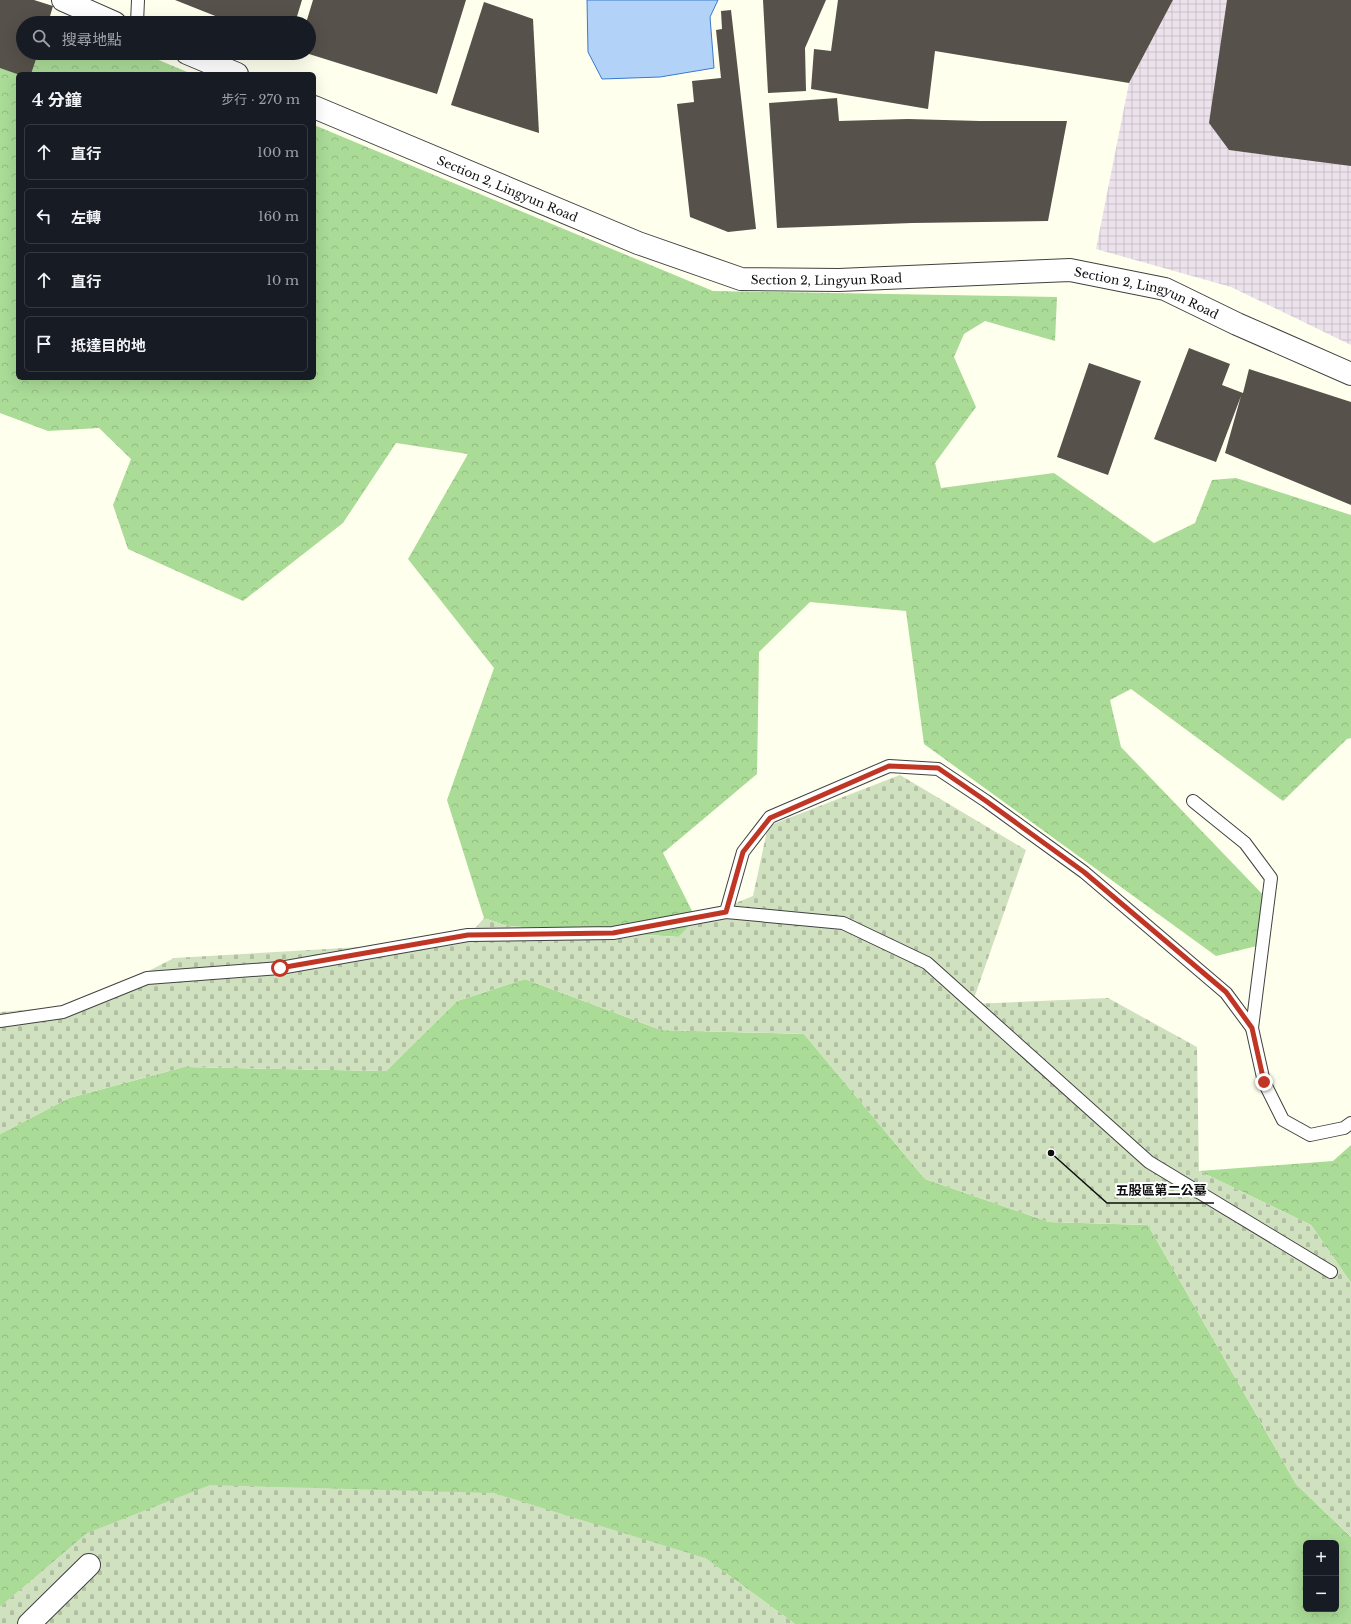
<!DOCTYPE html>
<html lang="zh-TW">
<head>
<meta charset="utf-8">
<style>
  body { margin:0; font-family:"Libre Baskerville","Noto Sans TC",serif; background:#20242c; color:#f1f3f6 }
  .controls { position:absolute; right:12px; bottom:12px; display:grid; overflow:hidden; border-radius:6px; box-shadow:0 4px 16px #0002 }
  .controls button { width:36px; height:36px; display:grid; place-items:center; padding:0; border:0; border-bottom:1px solid #363941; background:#171b24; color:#f1f3f6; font:20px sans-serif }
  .stop { position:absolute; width:12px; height:12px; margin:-9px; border:3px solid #bf3724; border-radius:50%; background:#fff }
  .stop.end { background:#bf3724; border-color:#fff; box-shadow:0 1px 4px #0008 }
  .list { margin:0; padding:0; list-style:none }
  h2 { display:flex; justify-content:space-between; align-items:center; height:52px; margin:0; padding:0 16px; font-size:17px }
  h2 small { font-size:13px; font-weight:400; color:#9ea1a6 }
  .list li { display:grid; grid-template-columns:26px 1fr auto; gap:12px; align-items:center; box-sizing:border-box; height:56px; margin:0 8px 8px; padding:0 8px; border:1px solid #363941; border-radius:6px }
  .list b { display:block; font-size:15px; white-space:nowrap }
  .list em { font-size:13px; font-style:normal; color:#9ea1a6 }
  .icon { flex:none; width:22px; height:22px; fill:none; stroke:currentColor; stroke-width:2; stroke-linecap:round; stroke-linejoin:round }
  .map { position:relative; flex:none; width:1351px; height:1624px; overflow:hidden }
  .search { position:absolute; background:#171b24; box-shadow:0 4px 16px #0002; left:16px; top:16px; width:300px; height:44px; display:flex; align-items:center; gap:10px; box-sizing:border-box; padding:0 14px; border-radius:22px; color:#9ea1a6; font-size:15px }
  .panel { position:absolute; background:#171b24; box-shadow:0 4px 16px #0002; left:16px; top:72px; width:300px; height:308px; border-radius:6px }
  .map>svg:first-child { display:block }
  .industrial { fill:url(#industrial-grid) }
  .forest { fill:url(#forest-crowns); fill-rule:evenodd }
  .cemetery { fill:url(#cemetery-stones) }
  .water { fill:#b3d2f7; stroke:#3979ce }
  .building { fill:#56514a }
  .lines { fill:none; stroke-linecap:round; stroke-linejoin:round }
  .service-casing { stroke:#414141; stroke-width:14 }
  .minor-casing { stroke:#414141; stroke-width:24 }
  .tertiary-casing { stroke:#414141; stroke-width:24 }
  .service { stroke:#fff; stroke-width:12 }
  .minor { stroke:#fff; stroke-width:22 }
  .tertiary { stroke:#fff; stroke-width:22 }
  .route { stroke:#bf3724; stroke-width:5 }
  .labels { text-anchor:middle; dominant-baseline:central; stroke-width:4; stroke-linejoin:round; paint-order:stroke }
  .street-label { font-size:12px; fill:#0e0e0e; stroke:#fff }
  .leader { fill:none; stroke:#0e0e0e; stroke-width:1.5 }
  .callout-dot { fill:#0e0e0e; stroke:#fff; stroke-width:1.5 }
  .callout-label { font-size:13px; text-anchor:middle; font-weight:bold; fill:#0e0e0e; stroke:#fff; stroke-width:4; stroke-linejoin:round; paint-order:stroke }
</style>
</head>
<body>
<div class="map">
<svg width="1351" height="1624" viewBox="0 0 1351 1624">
  <defs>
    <pattern id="industrial-grid" width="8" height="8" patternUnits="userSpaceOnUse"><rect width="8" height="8" fill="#ece2ec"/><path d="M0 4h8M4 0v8" fill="none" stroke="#c9c1c9"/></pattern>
    <pattern id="forest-crowns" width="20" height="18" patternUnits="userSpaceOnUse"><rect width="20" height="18" fill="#aadb97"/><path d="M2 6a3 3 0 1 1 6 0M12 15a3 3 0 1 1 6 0" fill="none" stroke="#91bb81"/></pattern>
    <pattern id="cemetery-stones" width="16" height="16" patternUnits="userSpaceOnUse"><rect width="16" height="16" fill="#d0e1bf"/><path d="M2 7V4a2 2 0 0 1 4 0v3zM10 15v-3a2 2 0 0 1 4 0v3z" fill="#b1c0a3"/></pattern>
  </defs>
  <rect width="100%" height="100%" fill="#ffe"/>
  <path class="industrial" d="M1173 0H1351V345L1231 287 1096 249 1129 83Z"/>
  <g class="forest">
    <path d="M0 45 23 53H142L192 74H18V378H314V125L713 291 1057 297 1055 341 985 321 964 334 954 357 976 407 935 463 941 488 1054 473 1154 543 1195 523 1212 480 1236 478 1351 515V738L1347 739 1283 801 1131 689 1110 700 1121 747 1268 900 1261 945 1216 956 924 744 906 611 810 602 759 652 757 774 663 853 696 919 679 937 507 926 484 918 447 800 494 668 408 559 468 454 396 443 343 523 243 601 128 549 113 505 131 459 99 428 48 431 0 413Z"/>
    <path d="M525 979 661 1030 804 1034 925 1179 1049 1222 1148 1225 1296 1484 1351 1537V1624H795L705 1558 88 1533 0 1607V1134L69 1098 184 1067 386 1071 457 1001ZM1306 1543H1336V1609H1306Z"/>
    <path d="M1351 1145V1283L1311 1225 1199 1171 1333 1161Z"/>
  </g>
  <g class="cemetery">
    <path d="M900 775 1026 850 972 1004 1108 998 1197 1047 1199 1171 1311 1225 1351 1283V1537L1296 1484 1148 1225 1049 1222 925 1179 804 1034 661 1030 525 979 457 1001 386 1071 184 1067 69 1098 0 1134V1012L82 1005 174 958 464 941 484 918 507 926 678 937 696 919 753 896 768 826Z"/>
    <path d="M210 1485 494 1493 705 1558 795 1624H0V1607L87 1533Z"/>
  </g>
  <path class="water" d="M587 0H718L710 17 714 68 660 77 602 79 588 52Z"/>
  <g class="building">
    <path d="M0 0H34L53 6 48 23H23V53H38L31 74H17L0 68Z"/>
    <path d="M175 0H302L295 23H233Z"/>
    <path d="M313 0H466L437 94 309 54V23H306Z"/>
    <path d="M763 0H826L805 48 806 91 768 93Z"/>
    <path d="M838 0H1173L1129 83 935 51 928 109 811 89 814 49 831 51Z"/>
    <path d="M1227 0H1351V166L1229 150 1209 123Z"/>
    <path d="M484 2 533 19 539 133 451 105Z"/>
    <path d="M731 10 756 229 728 232 690 217 677 104 694 102 692 81 721 78 716 30 722 29 721 11Z"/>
    <path d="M837 98 839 121 908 119 980 121H1067L1048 221 912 223 777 228 769 103Z"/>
    <path d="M1189 348 1230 364 1222 385 1243 393 1249 369 1351 402V505L1225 453 1241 396 1216 462 1154 439Z"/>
    <path d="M1089 363 1141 381 1108 475 1057 457Z"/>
  </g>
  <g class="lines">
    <defs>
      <g id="service">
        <path d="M137 23 138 0"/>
        <path d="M1193 801 1245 843 1271 878 1252 1028 1264 1082 1283 1120 1310 1135 1344 1128 1351 1123"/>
        <path d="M726 912 843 923 927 963 1149 1162 1331 1272"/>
        <path d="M0 1021 63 1012 147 978 280 968 468 935 613 933 726 912 743 852 770 817 889 766 938 769 986 801 1084 872 1226 993 1252 1028"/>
      </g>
      <path id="minor" d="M29 1624 89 1565"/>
      <g id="tertiary">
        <path d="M63 0 115 23"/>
        <path d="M187 53 237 74"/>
        <path id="s1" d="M314 107 638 243 741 279 839 280 1070 270 1165 289 1237 324 1351 374"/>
      </g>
    </defs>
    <use href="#service" class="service-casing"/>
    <use href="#minor" class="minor-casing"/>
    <use href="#tertiary" class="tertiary-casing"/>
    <use href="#service" class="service"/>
    <use href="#minor" class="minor"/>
    <use href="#tertiary" class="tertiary"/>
  </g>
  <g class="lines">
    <path class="route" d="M280 968 468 935 613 933 726 912 743 852 770 818 889 766 938 768 986 801 1084 872 1226 992 1252 1028 1264 1082"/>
  </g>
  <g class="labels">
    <g class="street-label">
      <text stroke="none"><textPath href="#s1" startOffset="210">Section 2, Lingyun Road</textPath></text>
      <text stroke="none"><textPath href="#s1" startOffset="546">Section 2, Lingyun Road</textPath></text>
      <text stroke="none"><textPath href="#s1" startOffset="870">Section 2, Lingyun Road</textPath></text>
    </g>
  </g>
  <path class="leader" d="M1051 1153L1107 1203H1214"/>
  <circle class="callout-dot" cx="1051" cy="1153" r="4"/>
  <g class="callout-label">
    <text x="1161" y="1195">五股區第二公墓</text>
  </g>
</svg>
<div class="controls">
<button>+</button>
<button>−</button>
</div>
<div class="stop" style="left:280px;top:968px"></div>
<div class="stop end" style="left:1264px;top:1082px"></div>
<div class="search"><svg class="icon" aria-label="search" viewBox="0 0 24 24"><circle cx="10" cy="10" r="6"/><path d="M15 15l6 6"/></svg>搜尋地點</div>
<section class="panel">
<h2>4 分鐘<small>步行 · 270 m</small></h2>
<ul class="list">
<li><svg class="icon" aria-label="ahead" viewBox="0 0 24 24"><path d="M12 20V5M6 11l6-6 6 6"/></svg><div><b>直行</b></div><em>100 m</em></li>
<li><svg class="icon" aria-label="left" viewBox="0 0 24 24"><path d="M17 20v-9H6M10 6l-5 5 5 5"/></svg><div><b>左轉</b></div><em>160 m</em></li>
<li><svg class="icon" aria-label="ahead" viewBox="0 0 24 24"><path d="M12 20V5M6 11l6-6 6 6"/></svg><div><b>直行</b></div><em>10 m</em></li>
<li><svg class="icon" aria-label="arrive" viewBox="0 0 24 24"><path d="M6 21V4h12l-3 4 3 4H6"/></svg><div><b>抵達目的地</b></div></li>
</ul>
</section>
</div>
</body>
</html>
